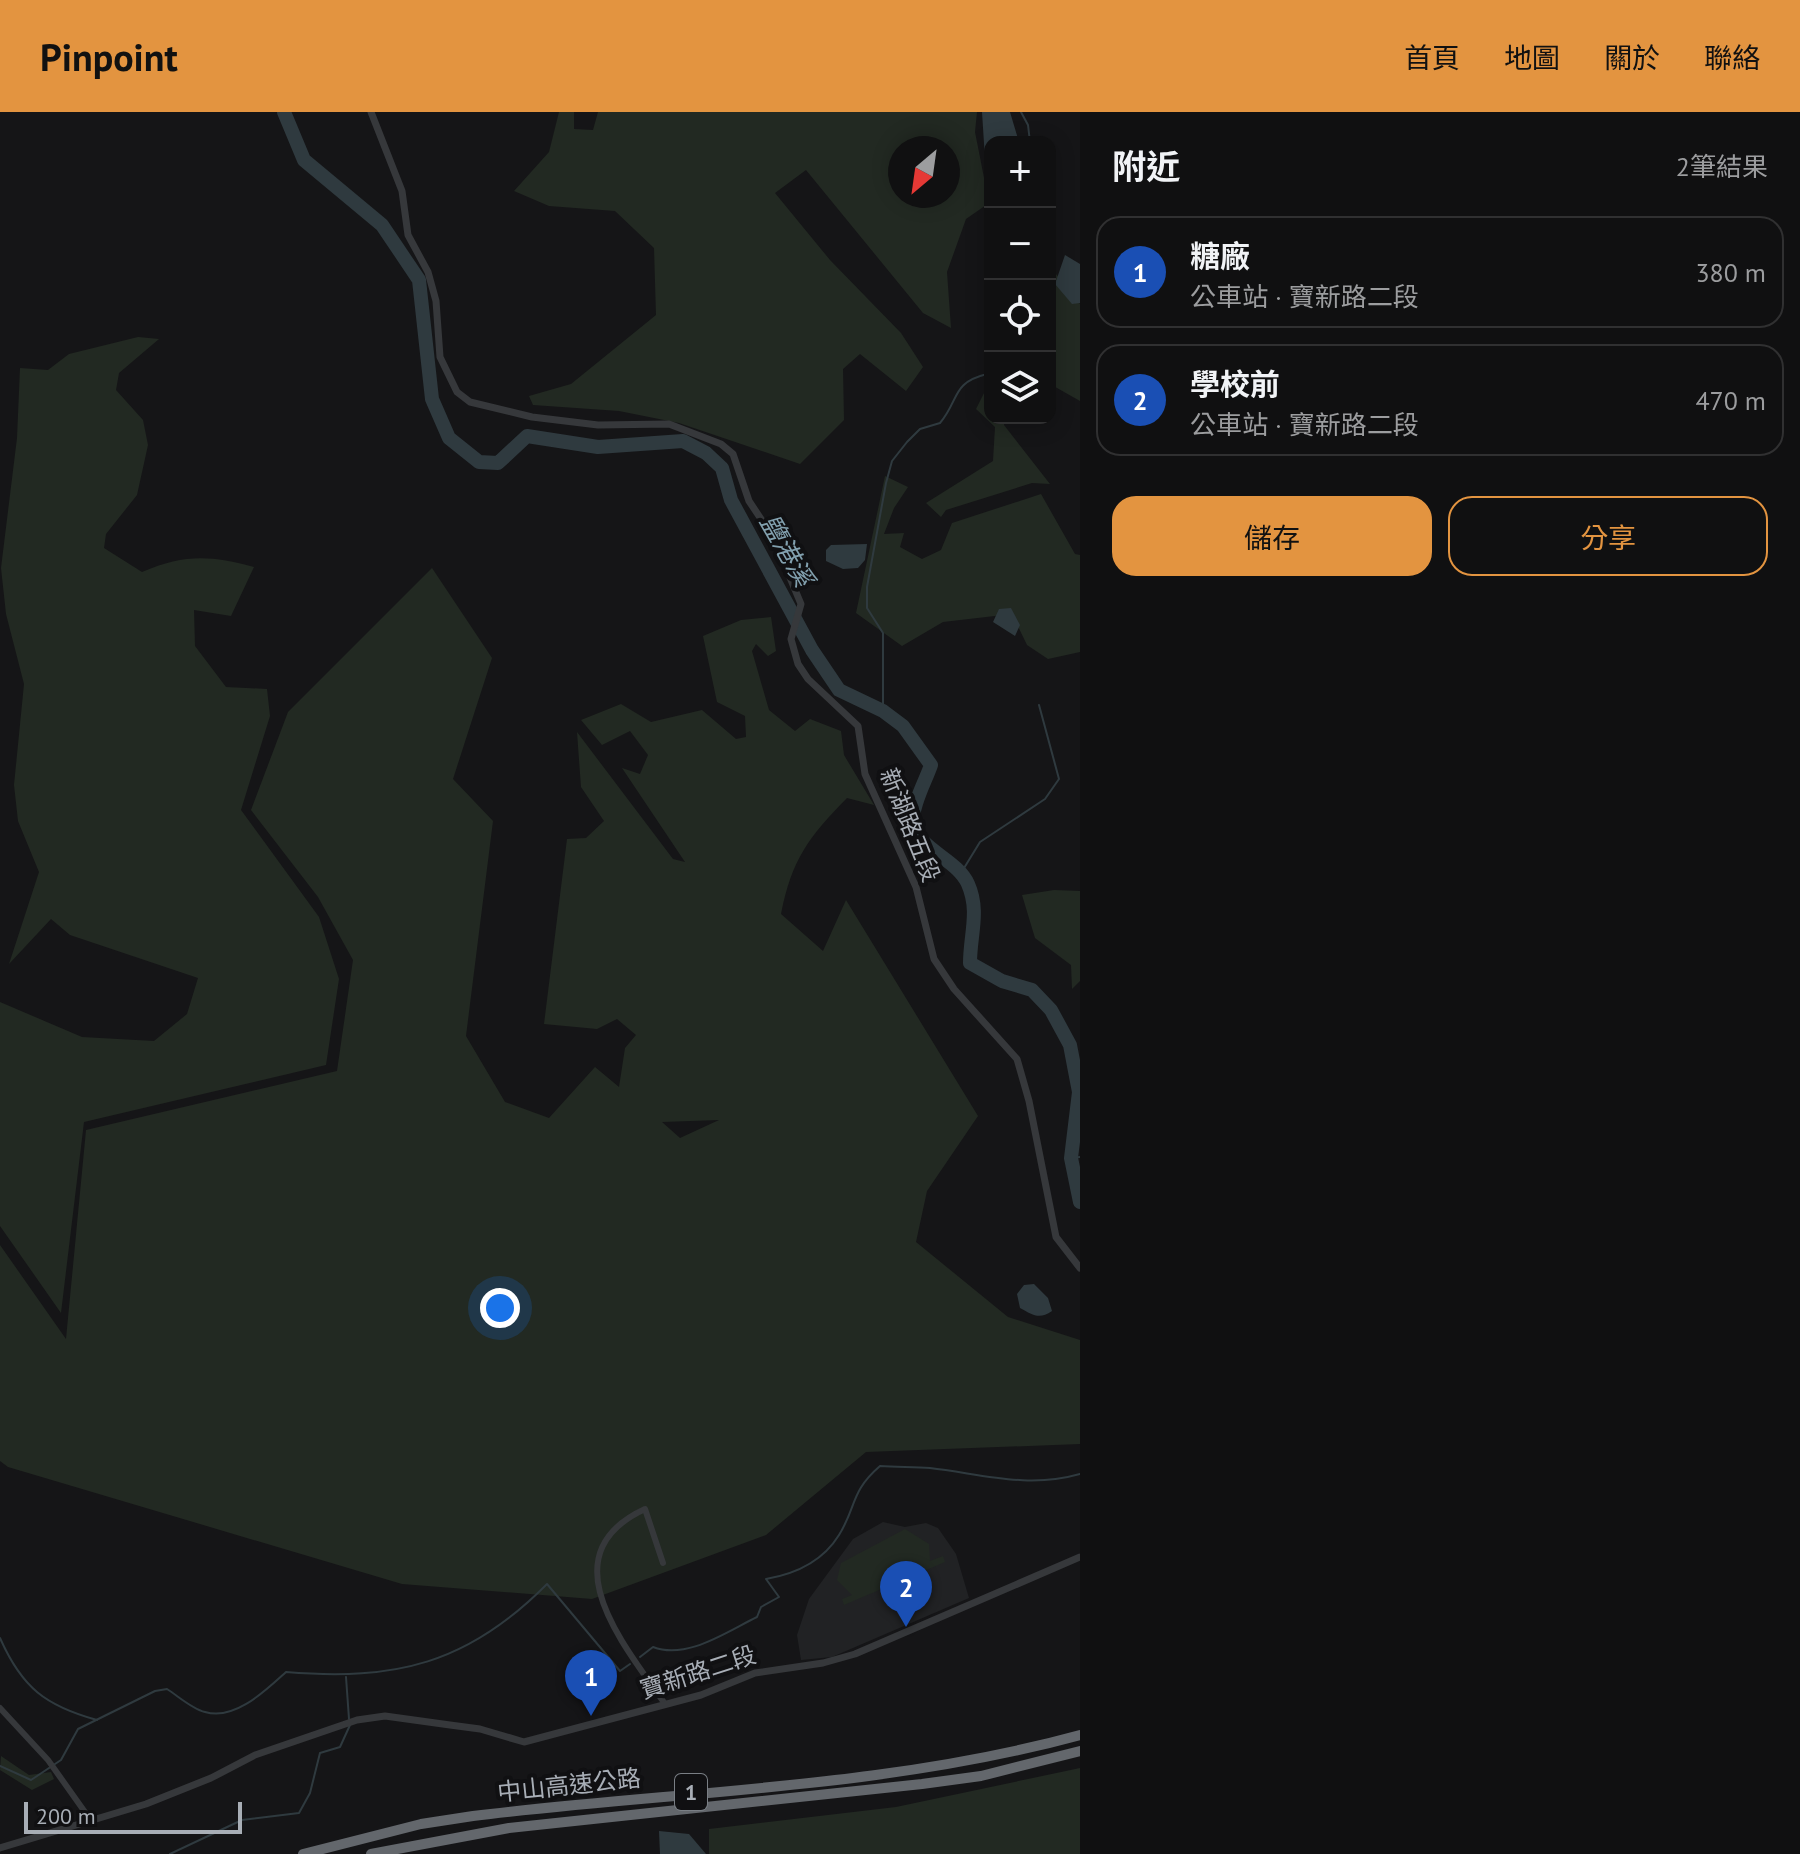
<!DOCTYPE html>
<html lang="zh-TW">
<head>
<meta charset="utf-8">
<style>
  body { margin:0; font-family:"PT Sans","Noto Sans TC",sans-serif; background:#19191a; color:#f1f3f6 }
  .controls { position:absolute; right:24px; top:24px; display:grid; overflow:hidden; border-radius:16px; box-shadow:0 4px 20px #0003 }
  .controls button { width:72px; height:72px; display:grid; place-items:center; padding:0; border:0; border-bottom:2px solid #303031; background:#101011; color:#f1f3f6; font:40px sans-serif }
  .compass { position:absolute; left:888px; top:24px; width:72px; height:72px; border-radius:50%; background:#101011; box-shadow:0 4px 20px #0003; rotate:209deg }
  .scale { position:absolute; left:24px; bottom:20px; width:218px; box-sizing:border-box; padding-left:8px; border:4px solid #a8aeb6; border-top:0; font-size:22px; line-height:28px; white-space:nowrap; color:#a8aeb6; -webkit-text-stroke:6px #101012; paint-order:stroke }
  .you { position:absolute; left:500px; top:1196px; width:28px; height:28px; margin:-20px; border:6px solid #fff; border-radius:50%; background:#1a73e8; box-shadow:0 0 0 12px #1a73e833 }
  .badge { display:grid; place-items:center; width:52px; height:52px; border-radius:50%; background:#e39440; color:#fff; font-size:26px; font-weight:700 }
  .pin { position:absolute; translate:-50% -66px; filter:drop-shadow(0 2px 4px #0008) }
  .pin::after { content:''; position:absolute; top:42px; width:28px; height:24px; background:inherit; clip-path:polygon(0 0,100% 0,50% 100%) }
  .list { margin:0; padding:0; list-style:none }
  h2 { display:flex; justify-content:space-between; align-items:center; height:104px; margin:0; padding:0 32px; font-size:34px }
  h2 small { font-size:26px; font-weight:400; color:#9c9d9f }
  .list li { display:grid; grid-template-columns:52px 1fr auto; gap:24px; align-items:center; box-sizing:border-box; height:112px; margin:0 16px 16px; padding:0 16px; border:2px solid #303031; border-radius:24px }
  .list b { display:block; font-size:30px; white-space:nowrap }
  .list p { margin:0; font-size:26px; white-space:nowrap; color:#9c9d9f }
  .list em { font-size:26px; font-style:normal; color:#9c9d9f }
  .actions { display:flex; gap:16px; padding:24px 32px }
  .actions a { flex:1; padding:18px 0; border:2px solid #e39440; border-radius:24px; text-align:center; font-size:28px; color:#e39440 }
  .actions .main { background:#e39440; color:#111 }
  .icon { flex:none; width:44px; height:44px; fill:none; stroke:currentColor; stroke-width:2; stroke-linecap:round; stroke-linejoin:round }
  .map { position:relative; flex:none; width:1080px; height:1742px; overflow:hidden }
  header { display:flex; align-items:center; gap:48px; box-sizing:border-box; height:112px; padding:0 40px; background:#e39440; color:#111 }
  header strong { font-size:38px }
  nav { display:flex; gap:44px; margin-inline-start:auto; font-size:28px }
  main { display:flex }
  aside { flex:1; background:#101011 }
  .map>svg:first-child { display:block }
  .built { fill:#212224 }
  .green { fill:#222922; fill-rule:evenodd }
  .water { fill:#2f3a3f }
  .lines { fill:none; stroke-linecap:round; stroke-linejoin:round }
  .stream { stroke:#2f3a3f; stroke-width:2 }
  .river { stroke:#2f3a3f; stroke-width:14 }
  .minor { stroke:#36383b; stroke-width:6 }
  .tertiary { stroke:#36383b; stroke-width:7 }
  .motorway { stroke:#63676c; stroke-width:10 }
  .labels { text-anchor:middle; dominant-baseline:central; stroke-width:8; stroke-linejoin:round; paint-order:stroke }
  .shield { fill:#101012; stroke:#7a7f85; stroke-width:2 }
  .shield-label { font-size:22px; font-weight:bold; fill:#a8aeb6 }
  .street-label { font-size:24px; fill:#a8aeb6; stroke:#101012 }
  .water-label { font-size:26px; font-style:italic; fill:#82a0ae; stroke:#101012 }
</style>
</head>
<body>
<header>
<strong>Pinpoint</strong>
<nav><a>首頁</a><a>地圖</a><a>關於</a><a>聯絡</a></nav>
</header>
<main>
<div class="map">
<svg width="1080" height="1742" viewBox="0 0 1080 1742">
  <rect width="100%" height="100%" fill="#151517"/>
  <path class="built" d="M883 1410 905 1415 926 1411 938 1416 956 1442 969 1486 832 1545 801 1548 797 1523 809 1487 853 1427Z"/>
  <g class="green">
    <path d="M559 0H574V17L593 18 598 0H977L975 20 989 91 966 107 947 160 951 216 923 201 806 58 775 81 830 148 901 221 923 255 906 279 860 242 843 257 844 308 800 352 679 311 619 299 533 293 529 284 571 272 656 203 654 136 615 99 549 94 514 79 549 40ZM900 36H948V84H900Z"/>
    <path d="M1056 162 1080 192V289L1050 272V169Z"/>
    <path d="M138 225 159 227 119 261 116 278 143 308 148 333 137 383 106 422 104 436 142 460C184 442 210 443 254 455L231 504 194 498 195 534 226 575 267 577 270 604 241 698 319 805 339 867 326 953 84 1010 61 1201 0 1114V890L82 925 154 929 187 902 198 866 70 823 51 807 9 852 39 760 18 709 14 673 24 572 6 502 1 456 17 326 20 256 48 258 69 242Z"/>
    <path d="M990 280V306H1004V313L1050 372 1032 371 946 398 941 405 926 391 993 349 995 315 976 297 984 281Z"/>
    <path d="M885 364 908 375 894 396 884 422 904 421 900 435 922 447 941 438 952 411 1041 382 1075 442 1080 443V540L1048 547 1027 533 1012 502 943 510 902 534 856 501Z"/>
    <path d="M432 456 492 546 453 667 493 709 466 924 505 990 549 1006 595 955 619 975 625 936 636 923 617 907 597 917 544 912 567 727 586 726 604 709 581 675 577 620 673 747 685 750 622 656 640 662 648 643 630 619 602 633 581 608 621 592 651 610 702 598 736 627 746 625 745 604 717 590 703 524 741 508 771 505 776 539 768 544 756 532 752 539 769 598 795 619 810 607 841 619 844 643 874 693 847 686C808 726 792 747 781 802L823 839 846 788 978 1004 927 1079 916 1130 1008 1205 1080 1228V1332L866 1340 766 1423 592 1487 402 1472 8 1355 0 1349V1133L66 1227 86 1018 337 959 353 848 318 785 251 698 288 600ZM719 1008 680 1026 662 1010Z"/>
    <path d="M1054 778 1080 779V869L1072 877 1071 853 1035 826 1022 783Z"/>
    <path d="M905 1417 929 1432 930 1449 943 1444 945 1450 844 1493 842 1487 852 1483 837 1468 841 1451Z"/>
    <path d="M1 1644 29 1663 51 1660 54 1667 32 1678 0 1658Z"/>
    <path d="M1080 1656V1742H709V1717L896 1695Z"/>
  </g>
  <g class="water">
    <path d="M982 0H1010L1019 30H990V52L985 47Z"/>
    <path d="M1065 143 1080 152V191L1072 192 1055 172Z"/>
    <path d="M867 432 865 448 858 456 843 457 826 449V438L831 433Z"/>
    <path d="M1011 496 1020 513 1015 524 993 510 999 497Z"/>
    <path d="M1034 1172 1048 1186 1052 1199C1039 1208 1033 1203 1020 1196L1017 1182 1024 1173Z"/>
    <path d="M659 1719 689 1722 706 1742H660Z"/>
  </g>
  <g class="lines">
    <g class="stream">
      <path d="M1021 0 1028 13 1030 30"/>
      <path d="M883 599V521L867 496V475L886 371 892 349 907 330 920 317 940 311C960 287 951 271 987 262L990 256"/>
      <path d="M961 761 980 730 1045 687 1059 667 1039 593"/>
      <path d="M1071 1046 1080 1045"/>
      <path d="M0 1526C22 1576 46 1594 97 1608"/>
      <path d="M640 1545 653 1535C687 1548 726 1520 757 1505L761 1495 779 1485 766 1467C795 1462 823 1449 839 1423 857 1394 850 1380 880 1354 897 1355 914 1355 930 1356 982 1362 1028 1377 1080 1362"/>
      <path d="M346 1565 349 1607"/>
      <path d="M0 1654 31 1668 61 1648 78 1617 155 1579 167 1577C178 1584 192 1597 205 1600 235 1609 266 1578 286 1560 395 1569 468 1552 547 1472L620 1559 630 1552"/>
      <path d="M170 1742 242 1708 299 1701 310 1681 320 1641 340 1635 350 1613"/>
    </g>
    <path class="river" d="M284 0 304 48 382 113 419 168 432 287 449 326 479 350 498 351 527 324 598 335 683 329 706 341 722 356 731 388 812 538 839 578 883 599 903 614 931 653C926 668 913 691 913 707 913 736 957 746 968 772 980 799 970 823 970 851L1002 869 1032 878 1051 898 1070 933 1079 980 1071 1046 1080 1090"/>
    <g class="minor">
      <path d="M663 1451 645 1397C546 1443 625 1534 665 1592"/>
      <path d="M0 1596 48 1648 92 1710"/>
    </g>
    <g class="tertiary">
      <path d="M371 0 402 79 408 123 428 160 436 189 440 245 457 280 470 290 532 305 598 313 669 312 721 332 733 342 749 389 773 425 801 492 791 527 798 552 808 567 858 614 865 662 916 775 934 847 954 877 1017 947 1029 989 1056 1125 1080 1156"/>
      <path d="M0 1736 146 1692 211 1666 255 1643 357 1608 385 1604 450 1613 480 1617 524 1630 701 1583 755 1561 823 1551 855 1542 1080 1445"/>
    </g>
    <g class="motorway">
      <path d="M303 1742 421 1712 473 1704C675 1679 883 1677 1080 1623"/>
      <path d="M371 1742 509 1716 922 1672 981 1664 1080 1639"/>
    </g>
  </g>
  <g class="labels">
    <rect class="shield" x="675" y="1662" width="32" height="36" rx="6"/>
    <g class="shield-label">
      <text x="691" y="1680">1</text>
    </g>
    <g class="street-label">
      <text transform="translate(910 713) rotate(68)">新湖路五段</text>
      <text transform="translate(698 1560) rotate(-18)">寶新路二段</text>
      <text transform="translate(569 1673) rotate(-6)">中山高速公路</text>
    </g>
    <g class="water-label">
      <text transform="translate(787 438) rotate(60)">鹽港溪</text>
    </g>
  </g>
</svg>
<div class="controls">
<button>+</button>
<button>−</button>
<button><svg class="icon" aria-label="locate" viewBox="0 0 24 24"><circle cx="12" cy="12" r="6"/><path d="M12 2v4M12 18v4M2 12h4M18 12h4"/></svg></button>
<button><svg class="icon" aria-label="layers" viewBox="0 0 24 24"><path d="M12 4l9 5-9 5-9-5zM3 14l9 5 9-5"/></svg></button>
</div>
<svg class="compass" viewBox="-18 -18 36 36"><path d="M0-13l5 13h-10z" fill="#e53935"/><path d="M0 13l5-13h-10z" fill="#9c9d9f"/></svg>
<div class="scale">200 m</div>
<div class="you"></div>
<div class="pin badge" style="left:591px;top:1604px;background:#1a4fb4">1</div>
<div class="pin badge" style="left:906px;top:1515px;background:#1a4fb4">2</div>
</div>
<aside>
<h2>附近<small>2筆結果</small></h2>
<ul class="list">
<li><span class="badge" style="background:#1a4fb4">1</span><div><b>糖廠</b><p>公車站 · 寶新路二段</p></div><em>380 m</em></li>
<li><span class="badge" style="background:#1a4fb4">2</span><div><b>學校前</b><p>公車站 · 寶新路二段</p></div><em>470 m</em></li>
</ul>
<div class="actions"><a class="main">儲存</a><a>分享</a></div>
</aside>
</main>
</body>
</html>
